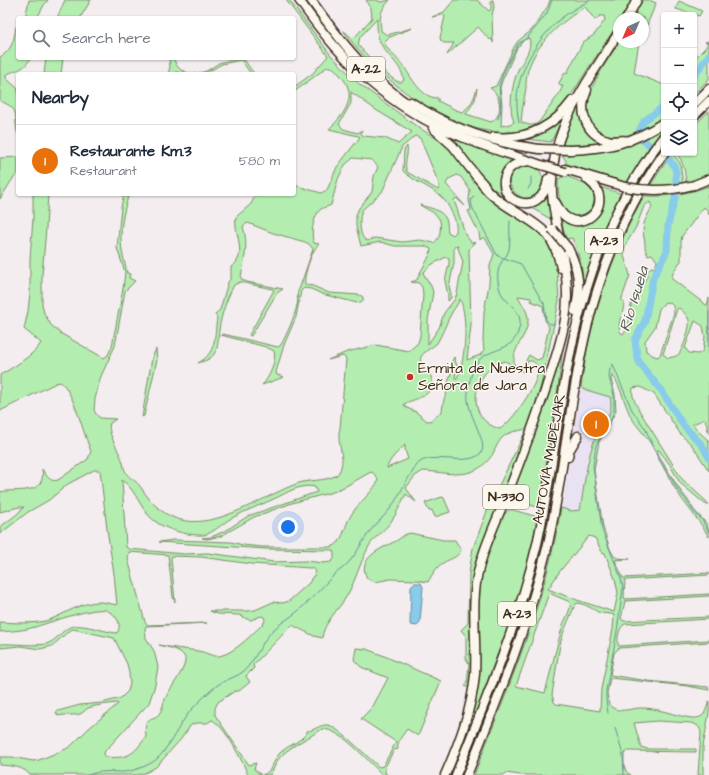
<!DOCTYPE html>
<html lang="en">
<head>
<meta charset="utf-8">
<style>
  body { margin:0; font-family:"Architects Daughter",sans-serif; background:#f6f6f7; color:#1f2937 }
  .controls { position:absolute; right:12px; top:12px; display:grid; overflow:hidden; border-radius:4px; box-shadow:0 1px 3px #0004 }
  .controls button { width:36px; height:36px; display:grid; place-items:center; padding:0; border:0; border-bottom:1px solid #e0e1e3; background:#fff; color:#1f2937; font:20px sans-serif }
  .compass { position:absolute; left:613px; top:12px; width:36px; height:36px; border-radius:50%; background:#fff; box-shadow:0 1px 3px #0004; rotate:224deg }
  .you { position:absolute; left:288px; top:527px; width:14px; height:14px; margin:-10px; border:3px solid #fff; border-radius:50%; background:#1a73e8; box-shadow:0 0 0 6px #1a73e833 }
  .badge { display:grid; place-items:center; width:26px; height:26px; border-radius:50%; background:#0b8043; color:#fff; font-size:13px; font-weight:700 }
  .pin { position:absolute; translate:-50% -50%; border:2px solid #fff; box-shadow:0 1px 4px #0006 }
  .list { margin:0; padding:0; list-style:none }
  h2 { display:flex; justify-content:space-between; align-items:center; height:52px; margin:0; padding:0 16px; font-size:17px }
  h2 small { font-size:13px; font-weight:400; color:#747a83 }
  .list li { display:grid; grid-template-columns:26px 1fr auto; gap:12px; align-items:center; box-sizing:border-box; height:72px; padding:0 16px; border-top:1px solid #e0e1e3 }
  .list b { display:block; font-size:15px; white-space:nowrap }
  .list p { margin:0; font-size:13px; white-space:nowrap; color:#747a83 }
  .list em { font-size:13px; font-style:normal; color:#747a83 }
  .icon { flex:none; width:22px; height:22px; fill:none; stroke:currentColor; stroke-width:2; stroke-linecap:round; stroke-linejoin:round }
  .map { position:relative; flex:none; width:709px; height:775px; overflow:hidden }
  .search { position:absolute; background:#fff; box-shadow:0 1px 3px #0004; left:16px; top:16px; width:280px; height:44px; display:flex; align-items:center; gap:10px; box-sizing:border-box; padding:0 14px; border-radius:4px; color:#747a83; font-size:15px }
  .panel { position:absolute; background:#fff; box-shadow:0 1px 3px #0004; left:16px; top:72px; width:280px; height:124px; border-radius:4px }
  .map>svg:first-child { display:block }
  .built { fill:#e9e2f2 }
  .green { fill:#b4edb0; stroke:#788c67; fill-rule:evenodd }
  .water { fill:#89cbea; stroke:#6a8b98 }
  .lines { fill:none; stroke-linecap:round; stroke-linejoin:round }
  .stream { stroke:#6a8b98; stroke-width:1 }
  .river { stroke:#89cbea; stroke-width:7 }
  .highway-casing { stroke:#3b2a1e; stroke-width:11 }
  .highway { stroke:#fbf7ec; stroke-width:8 }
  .highway-bridge-casing { stroke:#3b2a1e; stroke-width:11; stroke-linecap:butt }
  .highway-bridge { stroke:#fbf7ec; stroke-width:8 }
  .poi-dot { fill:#c8321e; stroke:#fbf7ec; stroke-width:1.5 }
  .labels { text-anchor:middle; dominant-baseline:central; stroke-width:3; stroke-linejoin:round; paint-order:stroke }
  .shield { fill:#fbf7ec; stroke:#75685c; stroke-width:1 }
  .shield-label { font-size:14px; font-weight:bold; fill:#3b2a1e }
  .poi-label { font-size:15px; fill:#3b2a1e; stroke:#fbf7ec; text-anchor:start }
  .street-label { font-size:15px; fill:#3b2a1e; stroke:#fbf7ec }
  .water-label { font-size:16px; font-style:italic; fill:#525a5b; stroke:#fbf7ec }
</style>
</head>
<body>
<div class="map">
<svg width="709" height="775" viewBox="0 0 709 775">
  <rect width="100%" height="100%" fill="#f3edef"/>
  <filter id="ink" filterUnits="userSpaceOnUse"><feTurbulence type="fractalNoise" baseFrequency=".025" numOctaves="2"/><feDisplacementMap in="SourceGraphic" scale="8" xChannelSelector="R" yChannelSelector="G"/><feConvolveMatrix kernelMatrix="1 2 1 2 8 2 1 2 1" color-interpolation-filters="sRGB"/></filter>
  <g filter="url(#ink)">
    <path class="built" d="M583 389 611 397 612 407 609 416 595 440 588 460 587 468 580 511H571L562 508 579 396 578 391Z"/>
    <g class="green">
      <path d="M29 0H48L44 5 37 18H25Z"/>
      <path d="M65 0H91L80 18H57Z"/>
      <path d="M286 0H289L330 54 358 83 416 126 447 145 481 190 489 197 540 230 550 246 557 268 559 301 541 385 529 427C523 432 512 429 503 437 497 442 495 452 490 458 471 482 448 472 423 471L415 476 406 488 416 502 406 494C401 503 397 514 390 523 383 532 373 538 368 548 360 563 356 579 348 594 341 607 323 623 322 638L314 636 292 625 253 665 254 668 246 676 250 682 239 691H235L218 702 215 708V715L249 765 256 763 254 769 261 775H248C243 762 225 726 212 720L207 723H196L191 725 181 739 156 767 147 772 138 775H30C23 766 11 766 0 765V757H12L33 761 39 760 66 749 72 745 88 729 118 704 117 703C108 704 97 705 88 708 85 710 83 713 80 714 75 716 65 714 58 716L56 712 58 711 80 705 102 703 121 698 128 691 130 684 129 673 127 664 114 638 73 629 70 630 52 646 40 649 20 646 0 648V644C13 643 39 647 49 643 58 639 64 627 74 626 85 624 105 632 117 633 120 628 120 624 117 619 115 615 109 611 105 610 90 607 45 625 27 629 18 631 9 631 0 632V622C14 623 37 624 49 620 65 614 81 602 99 602 105 602 111 604 117 605L114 574 107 529 100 470H94L68 484 49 500 28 512 0 534V527L16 515 24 507H19L0 512V492C16 488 47 497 42 469 46 475 50 483 58 480L88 459 91 451C84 436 73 389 60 382L56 383 0 411V375C12 368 34 355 41 343L24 329 28 311 30 293V259L33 218V194H48L46 228 42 275V304L44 313 51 325 60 333 104 358 108 355 112 346 123 289 125 272 117 248 121 207 124 194H129C123 212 119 232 122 251 123 258 126 265 127 273L130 274 129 278 135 281 125 291 115 346 101 376 95 399 94 410 96 414 100 418 116 419 110 423C106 433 121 453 123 463 126 481 134 476 142 489 184 554 243 505 296 484 309 479 324 482 337 475 349 459 335 445 340 428L346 359 343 356 328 360 347 352 376 345 409 351 418 343 420 336 423 294 422 287 419 283 411 282 417 280C420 270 431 257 431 249L425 246H395L380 242 361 246 356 226V215L359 208 372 192 374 176 378 167 372 160 353 158 345 165 338 179 331 205C328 207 324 207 321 209 313 215 310 235 314 243L319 244C312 249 303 277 305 285L313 286 329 293 360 295 363 297V301L357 303 322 294 311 289 304 288 301 291 296 317 284 345 276 372 277 375 284 377 262 385C269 379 277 360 274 351L266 347 221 335 223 334 278 347 281 345C287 333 294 319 297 305 299 297 295 296 300 287L313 249 309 244 305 242 273 233 248 223 244 225 243 227C249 244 244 260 241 277L242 280 247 282 283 289 277 293 251 336 249 335 274 290 272 289 240 282 234 285C227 298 221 315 219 330 218 338 219 347 214 354 210 360 204 361 198 363 217 353 214 337 217 318L215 314 220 310 228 282 231 278V267C249 256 233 232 236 217L251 204 256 194H294V185L321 193 327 190 337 167 360 137 358 136 329 129C345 114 359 95 340 75 336 70 333 66 327 67L294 92V87L312 74 328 56ZM351 92 376 110 412 132 398 144 385 138 363 136 361 133 362 130 358 133 343 129 339 124 351 103ZM415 136 420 138 439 184V189L438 190 407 172C403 163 409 155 407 146L404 150 403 171C420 187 441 188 451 211 455 218 457 225 456 232L453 235 448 232C447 228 448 223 446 219 441 209 429 208 420 205 432 213 443 214 440 231 440 236 438 239 434 243L420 240 402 242 375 238 367 241 364 239C359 233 359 217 362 210L382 192 402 147ZM457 175 461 177 470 190 469 200 471 210 468 211 479 233 480 240 482 238H485L494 254 490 266 489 284 484 312 483 341 484 350 480 355 467 360 471 326 469 250 472 245 476 242 472 243 466 236 454 200 456 198 465 206 446 184 449 179ZM457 245 463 262 457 293 455 299 444 313 439 328 428 344V320L433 292 431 286 423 273 431 265 446 257 449 258V264L445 281 448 295V301L451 298V293L449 287 454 263V247ZM518 296 531 298V301L543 306 545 320 549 327 542 358 537 360 529 355 523 366 518 369 523 372 528 361H532C536 363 538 366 538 371 538 384 512 422 500 429 463 419 472 369 505 361L515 367C509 349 529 336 528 319 528 311 521 303 518 296ZM460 299C468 317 466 360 457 378H455L457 366 454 357 452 361 451 373 448 383V390L444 399 442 411 434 418 430 421H427L416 412 405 407 404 404C412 399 424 399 430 390 439 373 417 367 421 357 424 351 432 348 437 343 442 335 445 326 449 318 452 311 457 306 460 299ZM405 445V450L408 459 387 468C389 459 399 451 405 445ZM372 472 378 478 377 483C370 495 357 504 350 517 344 527 343 544 331 547H262L243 545 231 542 173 540 159 542 266 549 333 550 334 554V559L331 562 324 563 306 561 274 562 208 553 184 554 129 549 126 547 122 480C138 491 140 513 159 524 171 531 190 536 204 535 213 533 222 524 230 519 246 510 264 504 280 496 291 490 303 484 315 487L317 492 314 493 248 516 225 531 211 537 202 538 207 539 221 536 254 517 292 503 333 492 346 486 369 473ZM129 552 168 555 173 597 175 602 171 558 172 556 201 557 252 564 310 568 314 569 316 572 309 583 289 601 283 603 273 602 255 610 248 611H210L218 614 239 615 247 619 251 620 261 616 264 617 265 620 264 623C252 634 235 653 219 656 212 657 206 652 198 651 185 649 172 648 159 645 166 647 180 649 184 656 190 664 170 688 166 697 163 702 163 709 159 714 156 718 149 718 147 722 144 728 146 732 146 737 133 755 128 759 105 757L104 752 107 749 149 703 155 685 158 667 154 651 146 638 145 628 146 626 207 623 147 625 145 622 128 559Z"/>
      <path d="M366 0H376L381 2 390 0C379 12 380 16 381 31L387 35 412 28 388 38 384 42C388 52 398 58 404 67 412 78 421 98 438 98V101L456 110 462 112C471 106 474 99 477 88L475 100 466 114 491 122C504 116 501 94 490 88L496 86 514 47 518 41 531 31 548 6 550 0H632L621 18H619V22C608 38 598 54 587 70 575 89 563 112 543 123 478 160 378 81 343 30L352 38 355 37 372 18 371 8ZM585 7 595 20 600 16H604L605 20 594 35 583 42 567 73 565 72 559 83 560 86H563L559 94 539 122C533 127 528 125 521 122 522 111 524 100 526 88 526 83 526 76 528 70 537 42 561 22 585 7ZM377 19C377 27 377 35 380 42 386 56 401 63 404 80 402 81 402 83 399 82 389 79 365 53 358 45L360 37ZM529 38C533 49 523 60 518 70 512 84 508 108 514 122L510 124 501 126 502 104 500 88 502 81 517 48 524 40Z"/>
      <path d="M454 0H477L489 11 491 9V0H493L494 7 492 15 493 43V40L489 39 478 27 447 55 454 43H444L441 41 440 38 445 16 443 15 432 17 444 12Z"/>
      <path d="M642 0H649L656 3 647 25 643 28V18H633Z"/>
      <path d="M679 1 702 11 699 16 676 9Z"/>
      <path d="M18 25V58H31C22 72 18 68 6 75V78L18 89V135C12 116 23 110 0 101V57C12 51 14 39 16 27Z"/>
      <path d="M709 41V79L694 94V59L705 48 708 43 705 42Z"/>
      <path d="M619 42H639L634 73 664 85V118C645 131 609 149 592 123 589 117 586 109 587 102 591 84 609 58 619 42Z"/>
      <path d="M46 58H63L61 74H44Z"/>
      <path d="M169 58H174C176 73 193 76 206 71 211 69 215 65 219 63 225 61 238 58 243 58L252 71 255 74H251L241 60 222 64 206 73 200 74H187L176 72 172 74H168L170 67Z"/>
      <path d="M580 102C579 127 586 130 605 143L560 147 568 124Z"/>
      <path d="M709 111V174L686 184C685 172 684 162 676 153H694V126Z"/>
      <path d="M563 117 551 142 526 139C540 133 552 128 563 117Z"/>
      <path d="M664 125V130L643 157 628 183 566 164V161L561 153H591Z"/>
      <path d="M450 136 462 142 515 160C505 165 499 173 501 185 501 188 502 191 502 195L484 181 448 137Z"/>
      <path d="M672 153 680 163 683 184 671 186H650Z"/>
      <path d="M18 157V173L12 180 0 199V158Z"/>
      <path d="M526 164 537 166 544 179C532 222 493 181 517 167 519 166 523 165 526 164Z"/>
      <path d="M565 176C573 179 585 182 590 189 605 205 577 227 564 209 558 201 558 188 558 179Z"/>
      <path d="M709 186V194L707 195 709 201V215L708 211 704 207 682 236 681 241V261C677 266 672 272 672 279L706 305H707L709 298V434L705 419 693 424 697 430 709 441V471L692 445 681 435 654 394 640 387 633 388C631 396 636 404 639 410L682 479 708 503V505L705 504 680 483 670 465 659 450H657L660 458 680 490 688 500 694 510 706 523 709 530V537C699 519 684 504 674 487 666 473 659 458 651 444 645 434 636 426 631 417 626 408 618 379 612 375L611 379 615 394 616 411 599 442 594 470 603 527 610 549 614 556 617 558 630 559 615 560 623 578 709 573V575L625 580 624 598 626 599 709 594V596L625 601 621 619 624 621 709 617V619L625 624C619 627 617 638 618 645L620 646 709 640V642L619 648 614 653 610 675 648 681 708 687 709 690 687 686 610 678 607 693 609 705C618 714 628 709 639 708 657 707 675 716 692 718 705 719 705 712 709 701V713L703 747V775H698L701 733C700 727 698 725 691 723L658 721 634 723 641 747 647 749H696V752L628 751 624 754C624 762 623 772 631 775H520L506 773 504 775H474C508 688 546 601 561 508L571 511 580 510C584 488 586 465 593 444 598 426 615 418 610 397L583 389 581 387C589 322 612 253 644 196 667 197 687 194 709 186ZM650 202 652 207C644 222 641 225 645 243 645 248 645 251 648 255L652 254 657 261 655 268 651 267 647 272V276L631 305 627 329 623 334 620 332C617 319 624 315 624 302L622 301V298L630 275 624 256 625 246 636 227 644 206ZM665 302 670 303 673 306 674 313 660 355 658 357 654 356 646 351 645 341 655 327 659 309ZM679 308C683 311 687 315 689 320 691 326 683 349 679 354 676 357 672 357 668 358L663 354 677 309ZM695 321 703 326 705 337 703 351 698 354 689 353 685 348ZM589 536 595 538 602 552 605 553 615 579 618 593 614 612 577 600 548 589 560 571ZM549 593 570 602C572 608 565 619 563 625 556 648 551 670 545 693L516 686ZM577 603C585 604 591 608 598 612 603 614 609 613 614 615L613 629 601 689 600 711 556 704 554 702 552 695 560 644 564 631 575 605Z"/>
      <path d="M600 187 622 194 605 228 585 282H583C582 265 579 253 572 238L566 239 560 217C575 229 601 225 603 202 604 197 602 192 600 187Z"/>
      <path d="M547 192H549L552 220 530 207 540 202Z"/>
      <path d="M156 349 157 360 144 416 142 417 152 358Z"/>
      <path d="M563 349 550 448 540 508 514 500 512 495 541 417Z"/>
      <path d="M524 434 525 438 476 564 473 577 471 674 470 685 467 687 465 686 467 684 469 664 466 658V636L461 630 468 623 469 573 473 548 489 506Z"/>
      <path d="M442 497 444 498 450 512 435 517 432 510 429 511 425 503Z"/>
      <path d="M509 510H513L538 517 529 557 515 607 470 728 467 727 481 577C485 561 496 518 509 510Z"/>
      <path d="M410 533 443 540H455L461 550C457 559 450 558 443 563 436 567 432 575 428 582L416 580 390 579 375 582 367 578C356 558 382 548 396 541 401 538 404 534 410 533Z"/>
      <path d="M356 648 366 649 382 655 441 681 418 736 407 729C403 735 396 742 398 749L394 750 385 767V773L388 775H383C368 762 342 729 322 729 310 737 291 746 281 756 276 761 274 769 270 775H262C272 773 273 761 279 754 286 746 299 743 307 733V731C314 731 320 724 328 725 338 727 370 759 379 767L383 766 396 742 361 719 373 706 388 678 361 667 354 660Z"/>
    </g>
    <path class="water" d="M414 583H421L423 587 420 622 417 626 411 625 410 624 411 586Z"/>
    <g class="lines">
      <g class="stream">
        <path d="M498 119 501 110 499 85 505 69 518 44 528 37 547 13 552 0"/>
        <path d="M519 123C517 112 516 100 518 89 523 62 542 33 564 16 572 10 582 5 590 0"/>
        <path d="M528 189 531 184V177"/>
        <path d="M474 196 471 200 472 207 496 253 498 256 521 264 542 301 544 303 546 320 550 324H554"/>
        <path d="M709 312V367"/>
        <path d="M613 365 632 410 645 428 658 458 668 473 678 490 686 500 693 511 702 520 709 533"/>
        <path d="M608 713 606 700V691L617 631 623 588 621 578 602 530 593 466 596 445 611 420 614 411V395L609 377 610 369 613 364"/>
        <path d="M615 728 623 755 624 775"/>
        <path d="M88 775C100 770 112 772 124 772 133 771 144 767 151 763 166 756 179 723 192 709 201 700 209 691 219 684 227 679 237 677 244 671 256 659 261 643 272 631 280 623 290 618 298 611 310 601 321 588 332 577 338 571 345 567 350 561 357 553 360 545 366 537 372 527 382 519 390 509 399 497 404 483 413 471 415 468 417 464 420 462 434 452 473 468 482 451 487 440 465 411 468 393 469 382 472 368 480 359 492 348 512 351 518 332 527 307 503 306 499 287 497 279 497 270 501 263 504 258 508 255 509 249 511 240 509 230 510 221"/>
      </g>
      <g class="river">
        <path d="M694 76 709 55"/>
        <path d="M664 106 644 121 639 131 643 139 648 144 670 161 674 165 676 173V195L668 225 667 251 653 278 645 321 635 340 637 356 640 364 661 390 683 425 702 445 709 458"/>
      </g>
      <defs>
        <g id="highway">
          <path d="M299 0C343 64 390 108 462 137 487 148 513 155 538 164"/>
          <path d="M311 0C340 41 371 80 414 108"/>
          <path d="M627 18 637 0"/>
          <path d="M587 90C578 110 585 135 608 140 615 142 622 139 629 141"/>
          <path d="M411 102C450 128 493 143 539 149"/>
          <path d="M694 104 709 89"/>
          <path d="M694 116 709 101"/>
          <path d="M433 128 453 146 476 176 485 186"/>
          <path d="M494 137C527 140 553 127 572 101"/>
          <path d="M570 150C606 149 634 143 664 122"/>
          <path d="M529 161C520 162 512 164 507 172 491 200 542 222 548 179"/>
          <path d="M565 169 625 187"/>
          <path d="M482 183C486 191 494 197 501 202 533 225 552 224 561 268"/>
          <path d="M694 185 709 179"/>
          <path d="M555 202C559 207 560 213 566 217 583 230 607 210 597 190 595 185 590 182 587 179"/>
          <path d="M568 248C579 269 581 288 575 311"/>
          <path d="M568 457 569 451 578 436"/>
          <path d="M445 775C459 743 472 709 475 674 477 638 470 603 479 568 485 545 495 524 504 502 519 466 532 429 545 391 552 368 561 344 565 320 572 278 559 244 553 203 544 136 586 85 619 32"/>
          <path d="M456 775C486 699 518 624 537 544 552 477 558 407 573 340 589 268 618 195 664 136"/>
          <path d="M467 775C497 701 528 626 547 548 564 475 569 400 587 327 602 266 628 205 664 153"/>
        </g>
      </defs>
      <use href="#highway" class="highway-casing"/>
      <use href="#highway" class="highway"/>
      <defs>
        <g id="highway-bridge">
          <path d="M539 149 570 150"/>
          <path d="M538 164 565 172"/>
          <path d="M625 187C650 192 671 191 694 185"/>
          <path d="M552 229 568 248"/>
        </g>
      </defs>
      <use href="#highway-bridge" class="highway-bridge-casing"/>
      <use href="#highway-bridge" class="highway-bridge"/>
    </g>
  </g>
  <circle class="poi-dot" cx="410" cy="377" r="4"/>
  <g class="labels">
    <g class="shield">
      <rect x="347" y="57" width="38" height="24" rx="3"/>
      <rect x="585" y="229" width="38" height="24" rx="3"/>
      <rect x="483" y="485" width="46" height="24" rx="3"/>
      <rect x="498" y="602" width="38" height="24" rx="3"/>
    </g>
    <g class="shield-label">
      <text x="366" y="69">A-22</text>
      <text x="604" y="241">A-23</text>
      <text x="506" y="497">N-330</text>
      <text x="517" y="614">A-23</text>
    </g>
    <g class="poi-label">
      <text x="418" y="368">Ermita de Nuestra<tspan x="418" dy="17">Señora de Jara</tspan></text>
    </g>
    <g class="street-label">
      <text transform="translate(549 459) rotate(-80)">AUTOVÍA MUDÉJAR</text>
    </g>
    <g class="water-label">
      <text transform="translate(634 299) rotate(-73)">Río Isuela</text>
    </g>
  </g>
</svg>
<div class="controls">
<button>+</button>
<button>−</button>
<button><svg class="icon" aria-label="locate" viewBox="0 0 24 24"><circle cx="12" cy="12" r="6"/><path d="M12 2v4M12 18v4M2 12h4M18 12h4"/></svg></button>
<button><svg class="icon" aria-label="layers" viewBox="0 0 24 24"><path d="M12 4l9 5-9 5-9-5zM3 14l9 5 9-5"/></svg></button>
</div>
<svg class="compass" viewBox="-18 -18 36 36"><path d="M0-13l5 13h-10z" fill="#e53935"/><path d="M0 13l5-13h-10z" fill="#747a83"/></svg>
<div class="you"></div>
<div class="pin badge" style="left:596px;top:424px;background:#e8710a">1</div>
<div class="search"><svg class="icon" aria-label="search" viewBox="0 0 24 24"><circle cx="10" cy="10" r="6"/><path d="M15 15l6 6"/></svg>Search here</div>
<section class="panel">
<h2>Nearby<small></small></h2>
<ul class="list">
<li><span class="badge" style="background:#e8710a">1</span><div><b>Restaurante Km.3</b><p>Restaurant</p></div><em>580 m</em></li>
</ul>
</section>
</div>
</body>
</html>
